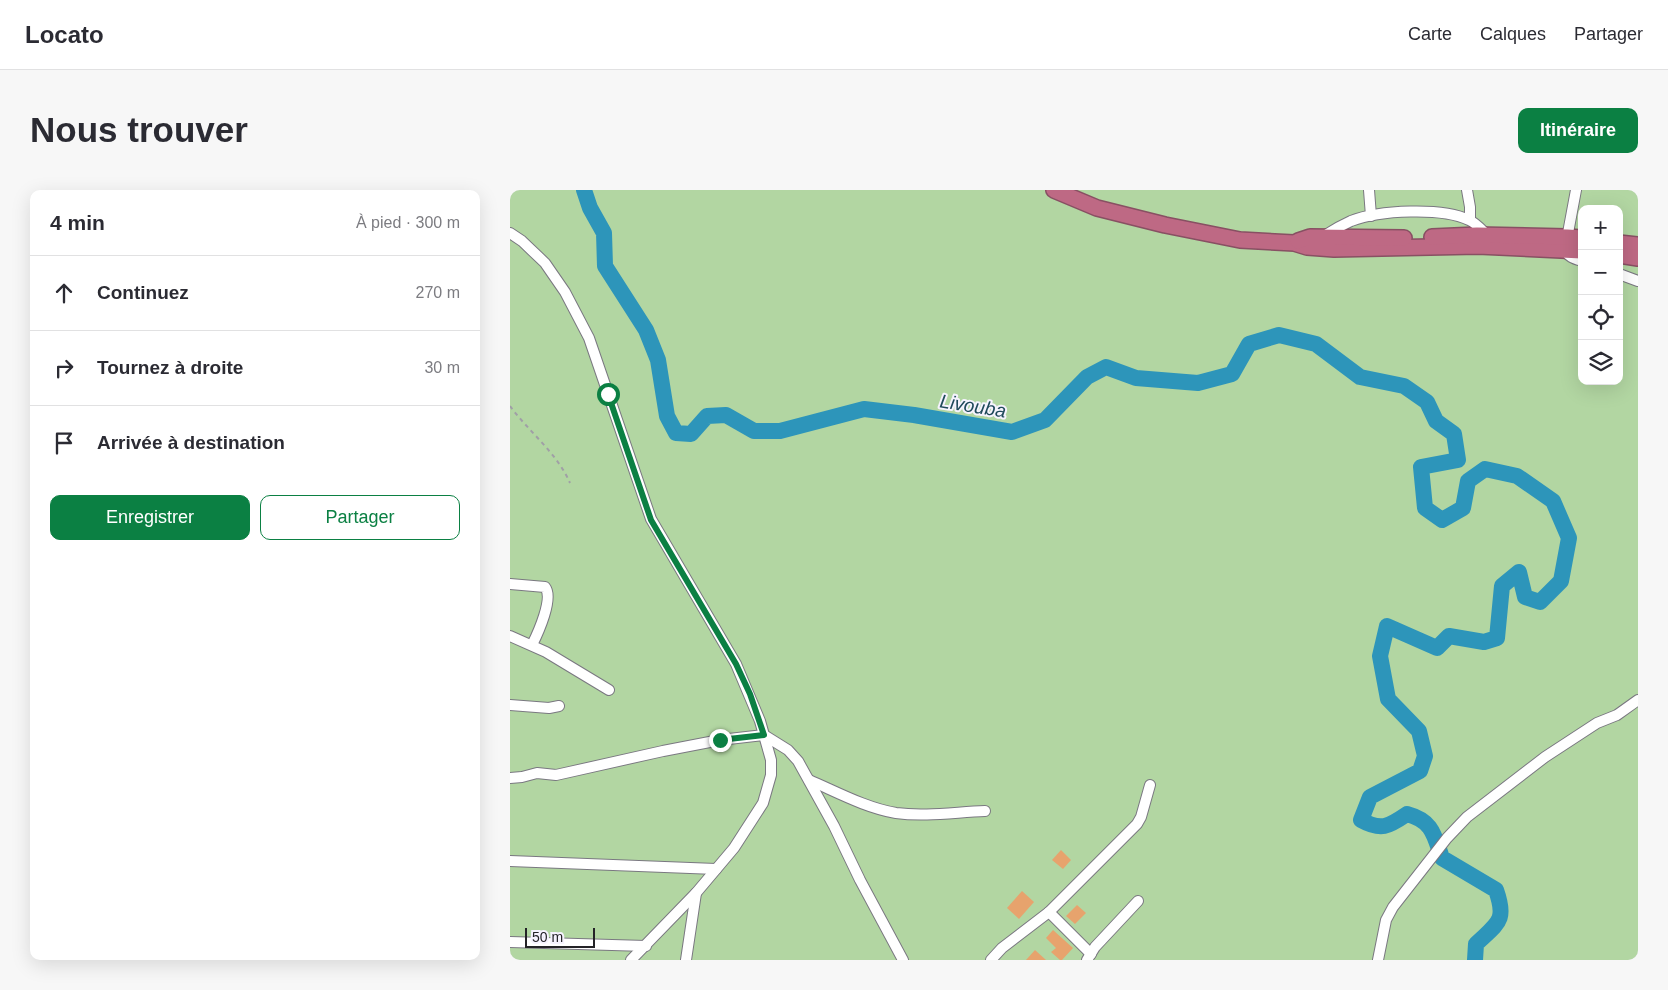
<!DOCTYPE html>
<html lang="fr">
<head>
<meta charset="utf-8">
<style>
  body { margin:0; font-family:Arial,sans-serif; background:#f7f7f7; color:#2b2b33 }
  .controls { position:absolute; right:15px; top:15px; display:grid; overflow:hidden; border-radius:10px; box-shadow:0 5px 20px #0002 }
  .controls button { width:45px; height:45px; display:grid; place-items:center; padding:0; border:0; border-bottom:1px solid #e1e1e2; background:#fff; color:#2b2b33; font:25px sans-serif }
  .scale { position:absolute; left:15px; bottom:12px; width:70px; box-sizing:border-box; padding-left:5px; border:2px solid #242327; border-top:0; font-size:14px; line-height:18px; white-space:nowrap; color:#242327; -webkit-text-stroke:4px #f6f3fe; paint-order:stroke }
  .stop { position:absolute; width:15px; height:15px; margin:-11px; border:4px solid #0b8043; border-radius:50%; background:#fff }
  .stop.end { background:#0b8043; border-color:#fff; box-shadow:0 1px 5px #0008 }
  .list { margin:0; padding:0; list-style:none }
  h2 { display:flex; justify-content:space-between; align-items:center; height:65px; margin:0; padding:0 20px; font-size:21px }
  h2 small { font-size:16px; font-weight:400; color:#7c7c81 }
  .list li { display:grid; grid-template-columns:32px 1fr auto; gap:15px; align-items:center; box-sizing:border-box; height:75px; padding:0 20px; border-top:1px solid #e1e1e2 }
  .list b { display:block; font-size:19px; white-space:nowrap }
  .list em { font-size:16px; font-style:normal; color:#7c7c81 }
  .actions { display:flex; gap:10px; padding:15px 20px }
  .actions a { flex:1; padding:11px 0; border:1px solid #0b8043; border-radius:10px; text-align:center; font-size:18px; color:#0b8043 }
  .actions .main { background:#0b8043; color:#fff }
  .icon { flex:none; width:28px; height:28px; fill:none; stroke:currentColor; stroke-width:2; stroke-linecap:round; stroke-linejoin:round }
  .map { position:relative; flex:none; width:1128px; height:770px; overflow:hidden; border-radius:10px }
  header { display:flex; align-items:center; gap:30px; box-sizing:border-box; height:70px; padding:0 25px; background:#fff; border-bottom:1px solid #e1e1e2 }
  header strong { font-size:24px }
  nav { display:flex; gap:28px; margin-inline-start:auto; font-size:18px }
  .intro { display:flex; align-items:center; justify-content:space-between; box-sizing:border-box; height:120px; padding:0 30px }
  h1 { margin:0; font-size:35px }
  .button { padding:12px 22px; border-radius:10px; background:#0b8043; color:#fff; font-size:18px; font-weight:700 }
  main { display:flex; gap:30px; padding:0 30px }
  aside { flex:1; background:#fff; border-radius:10px; box-shadow:0 5px 20px #0002 }
  .map>svg:first-child { display:block }
  .green { fill:#b2d6a2; fill-rule:evenodd }
  .lines { fill:none; stroke-linecap:round; stroke-linejoin:round }
  .river { stroke:#2d95ba; stroke-width:16 }
  .building { fill:#e7a36d }
  .minor-casing { stroke:#7a7881; stroke-width:12 }
  .highway-casing { stroke:#885063; stroke-width:18 }
  .path { stroke:#a09fa6; stroke-width:2; stroke-dasharray:4 4; stroke-linecap:butt }
  .minor { stroke:#fff; stroke-width:10 }
  .highway { stroke:#be6984; stroke-width:15 }
  .route { stroke:#0b8043; stroke-width:6 }
  .labels { text-anchor:middle; dominant-baseline:central; stroke-width:4; stroke-linejoin:round; paint-order:stroke }
  .water-label { font-size:19px; font-style:italic; fill:#204a5b; stroke:#f6f3fe }
</style>
</head>
<body>
<header>
<strong>Locato</strong>
<nav><a>Carte</a><a>Calques</a><a>Partager</a></nav>
</header>
<div class="intro"><h1>Nous trouver</h1><a class="button">Itinéraire</a></div>
<main>
<aside>
<h2>4 min<small>À pied · 300 m</small></h2>
<ul class="list">
<li><svg class="icon" aria-label="ahead" viewBox="0 0 24 24"><path d="M12 20V5M6 11l6-6 6 6"/></svg><div><b>Continuez</b></div><em>270 m</em></li>
<li><svg class="icon" aria-label="right" viewBox="0 0 24 24"><path d="M7 20v-9h11M14 6l5 5-5 5"/></svg><div><b>Tournez à droite</b></div><em>30 m</em></li>
<li><svg class="icon" aria-label="arrive" viewBox="0 0 24 24"><path d="M6 21V4h12l-3 4 3 4H6"/></svg><div><b>Arrivée à destination</b></div></li>
</ul>
<div class="actions"><a class="main">Enregistrer</a><a>Partager</a></div>
</aside>
<div class="map">
<svg width="1128" height="770" viewBox="0 0 1128 770">
  <rect width="100%" height="100%" fill="#e8e6f0"/>
  <path class="green" d="M0 0H1128V770H0ZM1072 19H1109V191H1072Z"/>
  <g class="lines">
    <path class="river" d="M74 0 80 18 94 43 95 76 136 140 148 170 157 226 166 243 181 244 197 226 216 225 244 241H270L354 219 404 225 502 242 535 230 577 187 596 177 626 188 688 193 722 184 739 154 769 145 806 154 850 187 894 196 917 212 926 231 944 244 948 270 911 277 915 318 932 330 953 318 958 291 975 279 1007 286 1043 311 1059 348 1051 391 1030 412 1015 407 1009 382 992 396 987 448 974 452 939 446 927 458 877 436 870 466 878 509 909 541 915 566 910 581 860 607 851 630C871 641 878 637 897 624 923 631 924 645 932 668L986 700C997 731 988 733 966 754L965 770"/>
  </g>
  <g class="building">
    <path d="M551 660 561 670 553 679 542 670Z"/>
    <path d="M512 701 524 712 509 729 497 718Z"/>
    <path d="M567 715 576 723 565 734 556 726Z"/>
    <path d="M543 740 563 758 552 770H550L541 762 546 758 536 748Z"/>
    <path d="M525 760 536 770H516Z"/>
  </g>
  <g class="lines">
    <defs>
      <g id="minor">
        <path d="M859 0 861 26"/>
        <path d="M957 0 960 17V30"/>
        <path d="M1066 0 1055 59C1057 67 1065 69 1072 71"/>
        <path d="M0 43 12 51 35 73 55 102 79 148 141 329 226 474 250 531 261 570V585L253 613 224 658 186 703 121 770"/>
        <path d="M814 46C823 40 832 35 841 31 869 20 932 17 959 30 966 33 972 40 977 45"/>
        <path d="M1109 84 1128 91"/>
        <path d="M0 394 35 397C44 408 28 443 22 455"/>
        <path d="M0 446 36 462 99 500"/>
        <path d="M0 515 39 518 49 516"/>
        <path d="M0 588 12 587 27 583 46 585 153 561 210 550 254 545 278 560 288 571 324 636 350 690 393 770"/>
        <path d="M299 590C327 602 356 618 386 623 415 627 446 622 475 621"/>
        <path d="M0 671 206 679"/>
        <path d="M539 722 581 764"/>
        <path d="M0 752 136 756"/>
        <path d="M176 770 186 703"/>
        <path d="M481 770 492 758 539 722 627 634 631 627 640 595"/>
        <path d="M577 770 585 757 628 711"/>
        <path d="M868 770 876 730 883 717 937 648 957 627 1035 567 1087 533 1107 525 1128 510"/>
      </g>
      <g id="highway">
        <path d="M544 0 587 18 655 35 730 50 784 53 797 57 824 59 968 56 1072 61"/>
        <path d="M922 47 967 45 1057 47 1072 48"/>
        <path d="M788 51 800 47 894 48"/>
        <path d="M1109 53 1128 55"/>
        <path d="M1109 65 1128 68"/>
      </g>
    </defs>
    <use href="#minor" class="minor-casing"/>
    <use href="#highway" class="highway-casing"/>
    <path class="path" d="M0 216C19 242 47 263 60 293"/>
    <use href="#minor" class="minor"/>
    <use href="#highway" class="highway"/>
  </g>
  <g class="lines">
    <path class="route" d="M98 204 141 330 226 474 240 504 254 545 210 550"/>
  </g>
  <g class="labels">
    <g class="water-label">
      <text transform="translate(463 216) rotate(9)">Livouba</text>
    </g>
  </g>
</svg>
<div class="controls">
<button>+</button>
<button>−</button>
<button><svg class="icon" aria-label="locate" viewBox="0 0 24 24"><circle cx="12" cy="12" r="6"/><path d="M12 2v4M12 18v4M2 12h4M18 12h4"/></svg></button>
<button><svg class="icon" aria-label="layers" viewBox="0 0 24 24"><path d="M12 4l9 5-9 5-9-5zM3 14l9 5 9-5"/></svg></button>
</div>
<div class="scale">50 m</div>
<div class="stop" style="left:98px;top:204px"></div>
<div class="stop end" style="left:210px;top:550px"></div>
</div>
</main>
</body>
</html>
